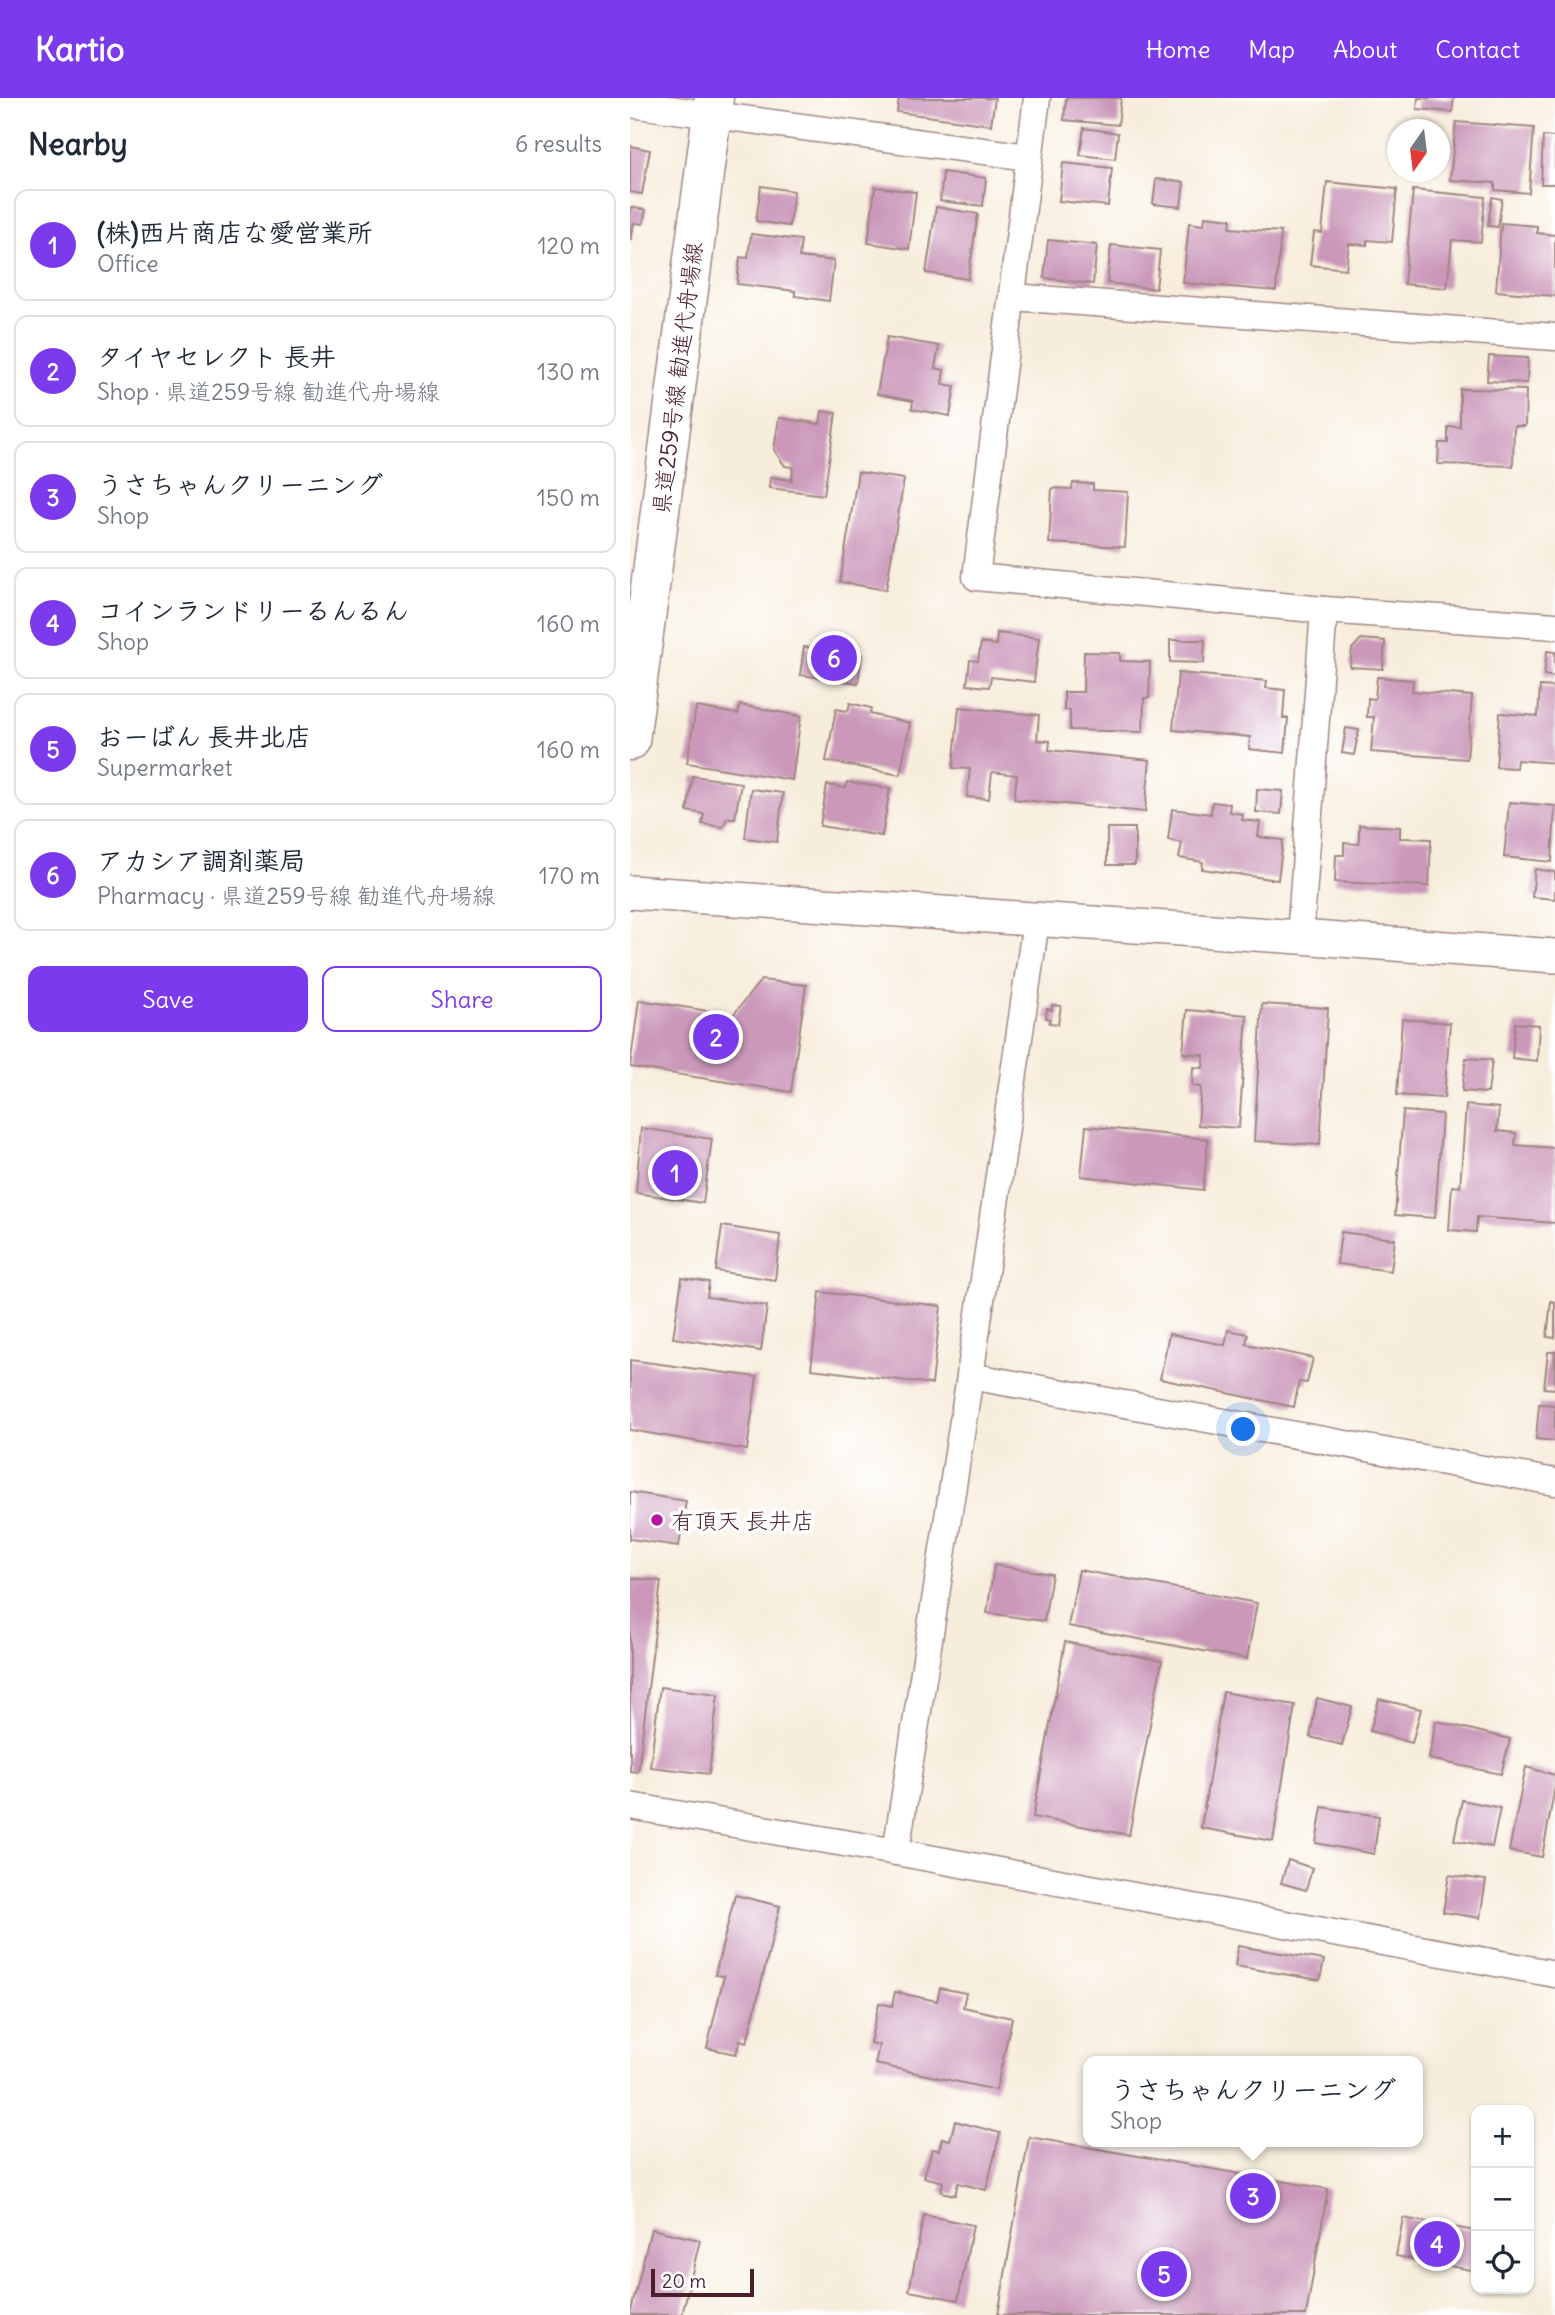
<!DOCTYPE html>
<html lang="en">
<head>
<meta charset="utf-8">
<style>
  body { margin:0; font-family:Delius,"Klee One",sans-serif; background:#f6f6f7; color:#1f2937 }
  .controls { position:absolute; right:21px; bottom:21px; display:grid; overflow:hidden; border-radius:14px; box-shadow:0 2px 5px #0004 }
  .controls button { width:63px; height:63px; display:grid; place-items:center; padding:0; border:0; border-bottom:2px solid #e0e1e3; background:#fff; color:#1f2937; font:35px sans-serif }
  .compass { position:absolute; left:757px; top:21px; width:63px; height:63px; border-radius:50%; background:#fff; box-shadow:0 2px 5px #0004; rotate:194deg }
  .scale { position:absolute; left:21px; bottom:18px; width:103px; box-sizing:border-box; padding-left:7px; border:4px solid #4a1f2b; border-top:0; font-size:19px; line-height:24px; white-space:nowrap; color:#4a1f2b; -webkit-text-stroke:5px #fff; paint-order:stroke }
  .you { position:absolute; left:614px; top:1332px; width:24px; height:24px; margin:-18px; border:5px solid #fff; border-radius:50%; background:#1a73e8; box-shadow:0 0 0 10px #1a73e833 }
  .badge { display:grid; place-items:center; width:46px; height:46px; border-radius:50%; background:#7c3aed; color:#fff; font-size:23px; font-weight:700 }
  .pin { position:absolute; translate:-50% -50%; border:4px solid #fff; box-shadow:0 2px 7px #0006 }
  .popup { position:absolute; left:453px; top:1958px; width:340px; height:91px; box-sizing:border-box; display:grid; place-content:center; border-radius:14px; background:#fff; filter:drop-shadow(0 2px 5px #0005); font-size:23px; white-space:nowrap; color:#747a83 }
  .popup b { font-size:26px; color:#1f2937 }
  .popup::after { content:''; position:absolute; left:50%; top:100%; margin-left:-14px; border:14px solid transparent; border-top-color:#fff }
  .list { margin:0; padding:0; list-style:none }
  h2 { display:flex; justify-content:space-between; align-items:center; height:91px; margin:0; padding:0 28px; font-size:30px }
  h2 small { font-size:23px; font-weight:400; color:#747a83 }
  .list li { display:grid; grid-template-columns:46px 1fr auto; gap:21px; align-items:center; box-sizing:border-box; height:112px; margin:0 14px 14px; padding:0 14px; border:2px solid #e0e1e3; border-radius:14px }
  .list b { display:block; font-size:26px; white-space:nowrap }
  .list p { margin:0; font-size:23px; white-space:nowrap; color:#747a83 }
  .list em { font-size:23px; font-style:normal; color:#747a83 }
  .actions { display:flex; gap:14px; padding:21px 28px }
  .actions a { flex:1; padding:16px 0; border:2px solid #7c3aed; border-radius:14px; text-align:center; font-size:24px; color:#7c3aed }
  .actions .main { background:#7c3aed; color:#fff }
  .icon { flex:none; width:38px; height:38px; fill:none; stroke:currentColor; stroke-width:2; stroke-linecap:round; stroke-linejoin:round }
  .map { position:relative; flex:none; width:925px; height:2217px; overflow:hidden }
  header { display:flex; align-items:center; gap:42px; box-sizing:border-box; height:98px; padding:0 35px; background:#7c3aed; color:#fff }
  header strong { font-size:33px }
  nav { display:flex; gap:38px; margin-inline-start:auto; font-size:24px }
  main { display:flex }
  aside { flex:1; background:#fff }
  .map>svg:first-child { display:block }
  .building { fill:#cb98ba }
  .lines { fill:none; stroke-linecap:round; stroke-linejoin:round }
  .minor-casing { stroke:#a08684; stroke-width:29 }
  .tertiary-casing { stroke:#a08684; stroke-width:36 }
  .secondary-casing { stroke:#a08684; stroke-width:41 }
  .minor { stroke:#fff; stroke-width:26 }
  .tertiary { stroke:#fff; stroke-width:33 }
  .secondary { stroke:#fff; stroke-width:38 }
  .poi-dot { fill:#b5179e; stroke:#fff; stroke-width:2.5 }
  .labels { text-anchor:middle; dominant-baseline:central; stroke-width:7; stroke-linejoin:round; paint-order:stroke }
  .street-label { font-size:23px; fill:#4a1f2b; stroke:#fff }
  .poi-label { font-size:23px; fill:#4a1f2b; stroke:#fff; text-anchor:start }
</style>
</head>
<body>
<header>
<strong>Kartio</strong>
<nav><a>Home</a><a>Map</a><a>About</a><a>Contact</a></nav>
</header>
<main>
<aside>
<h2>Nearby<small>6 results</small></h2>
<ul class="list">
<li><span class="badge">1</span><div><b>(株)西片商店な愛営業所</b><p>Office</p></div><em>120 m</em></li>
<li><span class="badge">2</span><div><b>タイヤセレクト 長井</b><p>Shop · 県道259号線 勧進代舟場線</p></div><em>130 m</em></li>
<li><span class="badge">3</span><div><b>うさちゃんクリーニング</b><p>Shop</p></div><em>150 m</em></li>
<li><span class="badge">4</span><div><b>コインランドリーるんるん</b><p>Shop</p></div><em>160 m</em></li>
<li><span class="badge">5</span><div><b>おーばん 長井北店</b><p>Supermarket</p></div><em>160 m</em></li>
<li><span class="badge">6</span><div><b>アカシア調剤薬局</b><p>Pharmacy · 県道259号線 勧進代舟場線</p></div><em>170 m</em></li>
</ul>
<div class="actions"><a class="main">Save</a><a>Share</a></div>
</aside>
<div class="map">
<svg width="925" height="2217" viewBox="0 0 925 2217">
  <rect width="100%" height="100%" fill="#fff"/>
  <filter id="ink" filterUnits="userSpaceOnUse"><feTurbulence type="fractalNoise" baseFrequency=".0143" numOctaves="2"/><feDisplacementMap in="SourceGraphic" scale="14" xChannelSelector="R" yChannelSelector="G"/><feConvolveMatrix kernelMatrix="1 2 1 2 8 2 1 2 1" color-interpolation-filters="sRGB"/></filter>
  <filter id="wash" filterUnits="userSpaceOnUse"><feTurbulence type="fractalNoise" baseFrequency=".00686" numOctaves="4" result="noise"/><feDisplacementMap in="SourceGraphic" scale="28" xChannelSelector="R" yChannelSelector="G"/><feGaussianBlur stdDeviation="1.57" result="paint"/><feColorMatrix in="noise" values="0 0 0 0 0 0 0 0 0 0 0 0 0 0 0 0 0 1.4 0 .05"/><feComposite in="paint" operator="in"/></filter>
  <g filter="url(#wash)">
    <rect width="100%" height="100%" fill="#f7eddc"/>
    <g id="blocks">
      <g class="building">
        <path d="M269 0H365L361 27 267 14Z"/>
        <path d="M436 0H491L488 27 434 22Z"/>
        <path d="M788 0H824L822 14 787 11Z"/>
        <path d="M826 24 904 30 899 95 865 92V85L820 82Z"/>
        <path d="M454 30 488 35 485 61 450 57Z"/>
        <path d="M913 38 925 39V86H911Z"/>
        <path d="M0 48 20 52 12 96 0 94Z"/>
        <path d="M433 65 482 70 478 108 429 103Z"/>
        <path d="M313 74 356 80 353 108 310 103Z"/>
        <path d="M526 81 554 84 551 109 523 106Z"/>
        <path d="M697 84 767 91 762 144 737 142V147L719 146 716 171 680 167 684 134 692 135Z"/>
        <path d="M131 88 164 93 159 128 126 123Z"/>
        <path d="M245 89 286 94 279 151 238 145Z"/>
        <path d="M783 92 855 99 851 144 822 142 817 190 774 186Z"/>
        <path d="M862 99 872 101 868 129 858 128Z"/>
        <path d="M0 109 16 112 13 126 4 125 1 143Z"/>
        <path d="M306 109 348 116 338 181 296 175Z"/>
        <path d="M575 118 601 121 600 130 651 134 646 193 553 185 559 125 574 127Z"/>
        <path d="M871 125 907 128V135L925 137V198L866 193Z"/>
        <path d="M121 136 171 142 169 159 204 163 199 203 165 198V193L107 186 110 159 118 160Z"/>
        <path d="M418 142 467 147 463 186 414 180Z"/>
        <path d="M481 147 530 152 526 191 477 185Z"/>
        <path d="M257 239 309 248 305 270 314 272 312 286 325 288 320 318 282 311 283 303 247 296Z"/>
        <path d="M859 258 898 260 897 285 857 283Z"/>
        <path d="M830 291 896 292 895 328H884L883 368 808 366 809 345H818V329H830Z"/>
        <path d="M192 313 206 315 194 397 139 390 140 379 162 382 163 369 155 368 144 352 149 320 190 326Z"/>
        <path d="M228 374 274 381 256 492 210 484Z"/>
        <path d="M443 385 463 386V392L498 394 495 449 419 445 422 390 442 391Z"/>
        <path d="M367 535 409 540 404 584 361 579 359 589 337 587 340 562 348 563 351 545 366 547Z"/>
        <path d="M731 541 755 543 753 571 720 569 722 551Z"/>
        <path d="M540 542H575L574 565 540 564Z"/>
        <path d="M174 549 232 557 228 585 170 577Z"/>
        <path d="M917 553 925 554V579L914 577Z"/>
        <path d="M454 554 490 555V563L520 564 519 600H514L513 634 440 632V612H434V594H453Z"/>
        <path d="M548 575 637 583 636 590 655 592 653 620H658L655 655 619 651 620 639 543 632Z"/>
        <path d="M747 579 783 582 782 593 842 598 837 661 741 654 744 619H737L738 600 745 601Z"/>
        <path d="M910 588 925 589V665L887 662 886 670 866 669 870 615 908 618Z"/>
        <path d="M220 605 241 610 240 616 280 625 270 677 196 663 206 611 218 613Z"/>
        <path d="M110 607 171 618 162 682 57 665 66 609 108 616Z"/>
        <path d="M329 609 409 617 407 642 420 643 419 652 520 662 515 714 384 701 387 677 362 674 359 701 337 699 340 671 323 670Z"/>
        <path d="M716 630 729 632 724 657 712 655Z"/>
        <path d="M63 678 111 685 105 720H97L93 729 72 726 74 716 57 713Z"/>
        <path d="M217 684 260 690 252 738 190 728 197 687 216 690Z"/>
        <path d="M121 691 153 695 147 744 115 740Z"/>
        <path d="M627 691 653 693 651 716 626 714Z"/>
        <path d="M582 704 600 706 599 714 613 716 612 722 630 724 628 739 653 742 648 782 572 771 573 764 549 760 552 745 538 742 542 711 581 716Z"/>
        <path d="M879 704 925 708 922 764 874 759Z"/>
        <path d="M729 727 770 729V740L801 741 799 788 705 784 706 757H714V745L729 746Z"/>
        <rect x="477" y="730" width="28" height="37"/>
        <path d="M905 771 925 774V801L902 799Z"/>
        <path d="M131 882 176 887 161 994 0 969 9 902 103 917Z"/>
        <path d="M632 906 698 910 690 1047 624 1043Z"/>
        <path d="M422 907 431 908 428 926 419 925 420 921 416 920 417 911 422 912Z"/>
        <path d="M557 912 617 917 609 1030 568 1027 571 989 562 988 563 969 573 970 574 957 553 955Z"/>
        <path d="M772 921 820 925 814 1000 767 997Z"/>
        <path d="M885 925 909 927 907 963 882 960Z"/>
        <path d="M836 960 862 962 858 995 832 993Z"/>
        <path d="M836 1007 869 1010 867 1033 886 1035 885 1047 925 1050V1125L847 1119 846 1134 819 1132 822 1088 830 1089Z"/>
        <path d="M773 1013 812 1016 805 1120 765 1117Z"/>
        <path d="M456 1028 578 1041 573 1092 451 1078Z"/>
        <path d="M11 1030 82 1041 73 1105 6 1095Z"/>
        <path d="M92 1128 150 1137 145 1182 86 1173Z"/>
        <path d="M711 1134 765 1141 761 1173 707 1166Z"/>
        <path d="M52 1180 79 1184 77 1199 137 1208 131 1253 43 1240Z"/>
        <path d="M190 1194 311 1208 302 1286 181 1271Z"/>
        <path d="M921 1203 925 1204V1240L917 1239Z"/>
        <path d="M598 1232 618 1236 616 1246 683 1260 677 1285 669 1284 664 1309 530 1281 539 1236 595 1247Z"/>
        <path d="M918 1254H925V1291L914 1290Z"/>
        <path d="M0 1262 127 1279 117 1352 0 1332Z"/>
        <path d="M909 1306 925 1307V1343L906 1341Z"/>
        <path d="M0 1394 56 1403 49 1448 0 1441Z"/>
        <path d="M364 1467 422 1476 414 1523 357 1515Z"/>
        <path d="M449 1472 627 1505 617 1561 438 1528Z"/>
        <path d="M0 1480 31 1483 8 1674 0 1673Z"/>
        <path d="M435 1544 532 1563 499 1737 403 1719Z"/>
        <path d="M30 1589 88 1596 79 1676 20 1669Z"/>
        <path d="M593 1594 665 1607 643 1743 571 1730Z"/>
        <path d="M687 1600 722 1609 712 1647 680 1639Z"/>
        <path d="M749 1601 791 1611 782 1645 740 1633Z"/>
        <path d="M806 1623 880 1641 871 1676 799 1661Z"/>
        <path d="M896 1669 925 1677V1689L912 1759 879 1753Z"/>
        <path d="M832 1702 870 1710 862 1749 824 1742Z"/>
        <path d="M692 1709 749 1718 744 1756 686 1745Z"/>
        <path d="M658 1762 682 1770 676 1792 651 1785Z"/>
        <path d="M819 1777 856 1782 850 1820 813 1814Z"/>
        <path d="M105 1797 150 1808 117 1944 110 1942 106 1956 77 1950 94 1878 85 1877Z"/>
        <path d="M608 1848 694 1862 690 1882 605 1868Z"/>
        <path d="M310 1890 336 1895 333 1909 382 1920 366 1992 245 1966 249 1947 240 1945 249 1905 262 1908 265 1894 307 1903Z"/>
        <path d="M325 2023 370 2035 356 2092 328 2085 325 2097 311 2094 313 2084 294 2079 302 2051 309 2052 312 2040 320 2042Z"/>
        <path d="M399 2039 698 2091 676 2217H368Z"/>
        <path d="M294 2117 343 2127 328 2202 279 2193Z"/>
        <path d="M773 2120 846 2133V2173L766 2158Z"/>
        <path d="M21 2131 70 2142 52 2217H0Z"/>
      </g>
    </g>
  </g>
  <g filter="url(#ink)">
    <use href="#blocks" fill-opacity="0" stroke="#a08684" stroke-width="2"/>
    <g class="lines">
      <defs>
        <g id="minor">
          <path d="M407 0 346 479 694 512 925 528"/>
          <path d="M0 6 398 59"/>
          <path d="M382 199 925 239"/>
          <path d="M670 839 694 512"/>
          <path d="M340 1278 925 1384"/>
          <path d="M0 1708 266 1754 925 1876"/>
          <path d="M266 1754 340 1278 406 823"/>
        </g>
        <path id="tertiary" d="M0 794 670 839 925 858"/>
        <path id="secondary" d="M0 643 84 0"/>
      </defs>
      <use href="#minor" class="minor-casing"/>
      <use href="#tertiary" class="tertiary-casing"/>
      <use href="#secondary" class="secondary-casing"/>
      <use href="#minor" class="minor"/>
      <use href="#tertiary" class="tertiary"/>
      <use href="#secondary" class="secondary"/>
    </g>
  </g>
  <circle class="poi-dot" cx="27" cy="1422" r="7"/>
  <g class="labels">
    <g class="street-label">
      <text transform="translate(47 280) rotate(-83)">県道259号線 勧進代舟場線</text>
    </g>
    <g class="poi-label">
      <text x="41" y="1422">有頂天 長井店</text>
    </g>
  </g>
</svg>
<div class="controls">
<button>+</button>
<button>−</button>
<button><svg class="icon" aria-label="locate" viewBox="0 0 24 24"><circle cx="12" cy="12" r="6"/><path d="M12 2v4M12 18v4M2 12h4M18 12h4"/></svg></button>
</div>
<svg class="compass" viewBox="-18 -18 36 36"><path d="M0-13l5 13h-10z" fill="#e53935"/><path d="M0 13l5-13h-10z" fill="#747a83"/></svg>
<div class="scale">20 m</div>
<div class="you"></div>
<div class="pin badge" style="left:45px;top:1075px">1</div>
<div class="pin badge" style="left:86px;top:939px">2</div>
<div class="pin badge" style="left:623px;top:2098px">3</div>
<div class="popup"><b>うさちゃんクリーニング</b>Shop</div>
<div class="pin badge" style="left:807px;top:2146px">4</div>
<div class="pin badge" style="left:534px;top:2176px">5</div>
<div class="pin badge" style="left:204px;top:560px">6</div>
</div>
</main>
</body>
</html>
